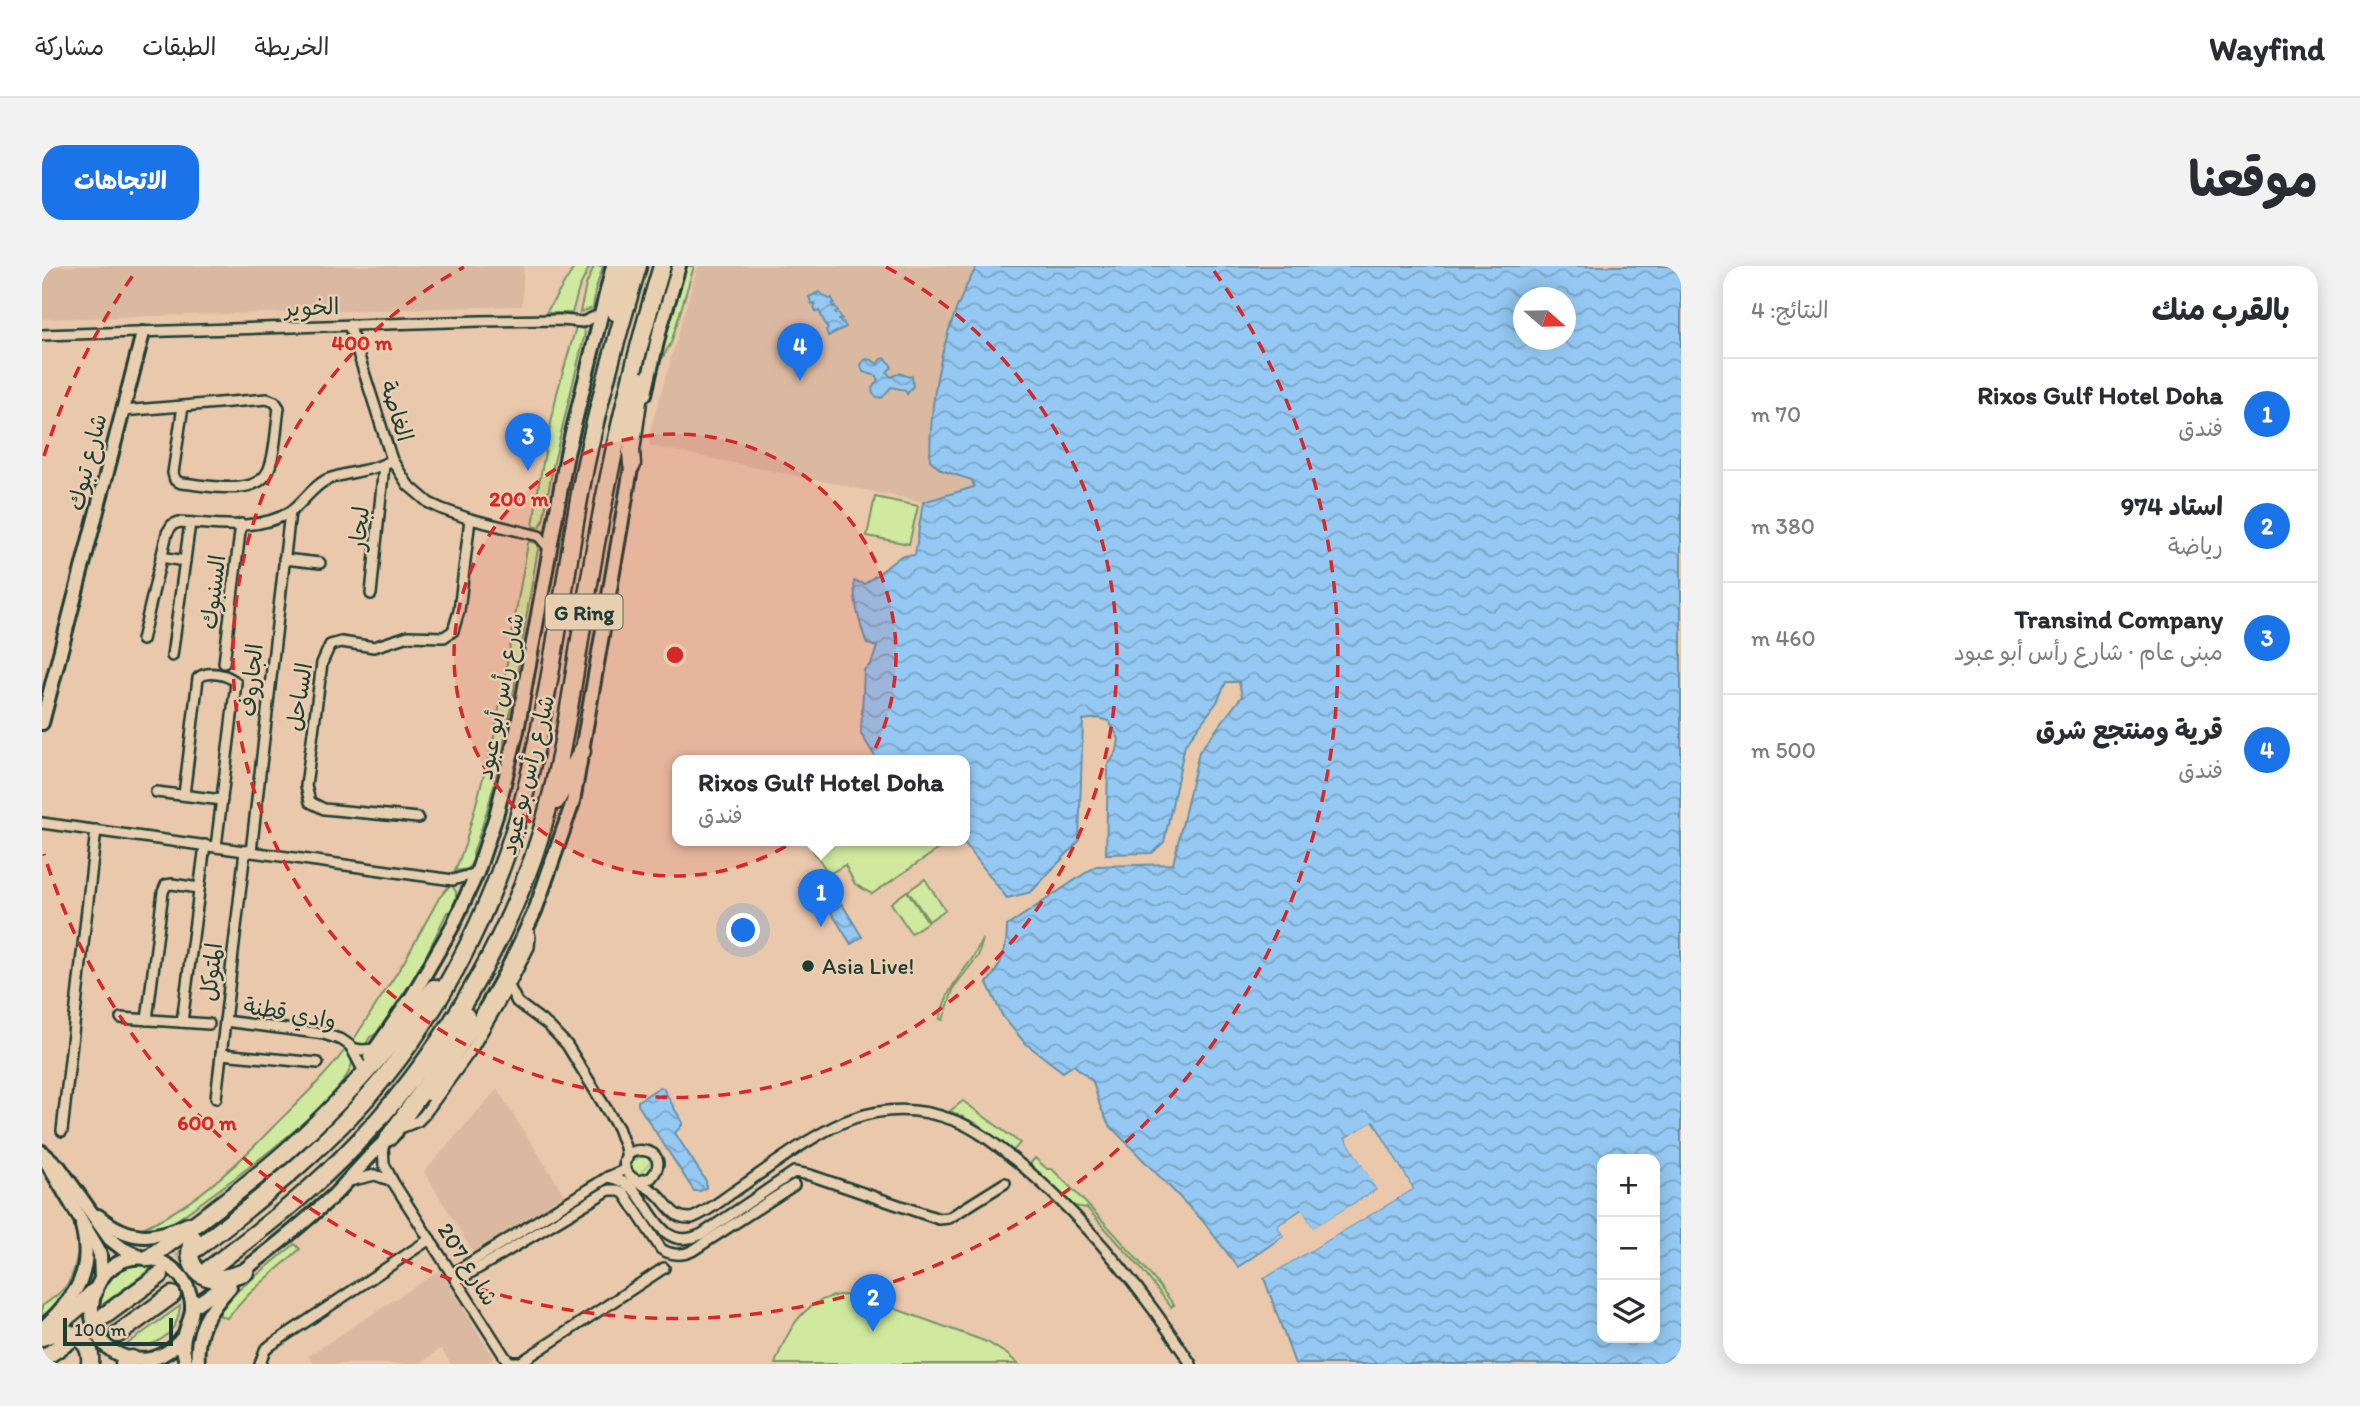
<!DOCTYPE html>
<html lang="ar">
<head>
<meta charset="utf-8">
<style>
  body { margin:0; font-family:Itim,"Playpen Sans Arabic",sans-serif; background:#f2f2f3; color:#2b2b33; direction:rtl }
  .controls { position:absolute; right:21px; bottom:21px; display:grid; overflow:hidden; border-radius:14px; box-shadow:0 4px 18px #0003 }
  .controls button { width:63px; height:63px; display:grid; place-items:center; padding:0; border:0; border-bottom:2px solid #e1e1e2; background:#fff; color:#2b2b33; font:35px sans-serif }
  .compass { position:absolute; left:1471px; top:21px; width:63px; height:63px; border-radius:50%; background:#fff; box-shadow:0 4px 18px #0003; rotate:110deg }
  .scale { position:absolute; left:21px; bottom:18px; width:110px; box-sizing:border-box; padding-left:7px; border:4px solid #1f3d34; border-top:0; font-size:19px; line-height:24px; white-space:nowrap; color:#1f3d34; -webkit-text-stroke:5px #e8cfb0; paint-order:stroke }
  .you { position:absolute; left:702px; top:665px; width:24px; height:24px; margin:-18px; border:5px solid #fff; border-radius:50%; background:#1a73e8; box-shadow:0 0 0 10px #1a73e833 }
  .badge { display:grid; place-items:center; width:46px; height:46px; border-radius:50%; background:#1a73e8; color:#fff; font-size:23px; font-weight:700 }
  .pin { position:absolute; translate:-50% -58px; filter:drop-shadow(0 2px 4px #0008) }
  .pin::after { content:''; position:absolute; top:37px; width:24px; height:21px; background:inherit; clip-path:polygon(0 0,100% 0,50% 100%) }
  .popup { position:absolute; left:630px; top:489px; width:298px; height:91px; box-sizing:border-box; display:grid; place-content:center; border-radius:14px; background:#fff; filter:drop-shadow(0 2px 5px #0005); font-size:23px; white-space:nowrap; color:#7c7c81 }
  .popup b { font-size:26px; color:#2b2b33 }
  .popup::after { content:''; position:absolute; left:50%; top:100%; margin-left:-14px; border:14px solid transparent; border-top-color:#fff }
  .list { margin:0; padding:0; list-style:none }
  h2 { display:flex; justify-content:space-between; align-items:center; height:91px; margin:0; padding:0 28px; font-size:30px }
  h2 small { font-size:23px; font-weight:400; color:#7c7c81 }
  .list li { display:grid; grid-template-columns:46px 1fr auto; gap:21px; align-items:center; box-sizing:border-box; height:112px; padding:0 28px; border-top:2px solid #e1e1e2 }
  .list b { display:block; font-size:26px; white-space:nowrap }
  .list p { margin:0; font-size:23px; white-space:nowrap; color:#7c7c81 }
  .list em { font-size:23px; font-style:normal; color:#7c7c81 }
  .icon { flex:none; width:38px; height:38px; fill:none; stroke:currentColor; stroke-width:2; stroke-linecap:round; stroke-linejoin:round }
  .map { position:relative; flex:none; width:1639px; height:1098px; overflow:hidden; direction:ltr; border-radius:21px }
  header { display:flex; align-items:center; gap:42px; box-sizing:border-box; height:98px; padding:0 35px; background:#fff; border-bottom:2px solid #e1e1e2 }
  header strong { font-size:33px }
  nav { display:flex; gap:38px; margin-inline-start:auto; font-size:24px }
  .intro { display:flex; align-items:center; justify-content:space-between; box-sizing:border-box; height:168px; padding:0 42px }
  h1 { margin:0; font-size:49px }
  .button { padding:18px 32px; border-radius:21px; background:#1a73e8; color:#fff; font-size:24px; font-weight:700 }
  main { display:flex; gap:42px; padding:0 42px }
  aside { flex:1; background:#fff; border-radius:21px; box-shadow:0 4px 18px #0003 }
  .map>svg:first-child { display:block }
  .built { fill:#dbb9a1 }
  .green { fill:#d0e99f; stroke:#78936a; stroke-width:2 }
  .garden { fill:url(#garden-furrows); stroke:#78936a; stroke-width:2 }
  .water { fill:url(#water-waves); stroke:#6691a7; stroke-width:2; fill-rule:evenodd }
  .pier { fill:#eac8ac }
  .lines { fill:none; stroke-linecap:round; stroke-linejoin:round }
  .highway-tunnel { stroke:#c1ac94; stroke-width:16; stroke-dasharray:16 8; stroke-linecap:butt }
  .street-casing { stroke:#1f3d34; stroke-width:14 }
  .secondary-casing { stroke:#1f3d34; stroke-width:18 }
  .highway-casing { stroke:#1f3d34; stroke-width:21 }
  .street { stroke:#e8cfb0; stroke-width:9 }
  .secondary { stroke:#e8cfb0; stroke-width:12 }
  .highway { stroke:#e8cfb0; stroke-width:16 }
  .ring { fill:none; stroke:#d62828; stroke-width:3.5; stroke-dasharray:12 9 }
  .poi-dot { fill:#1f3d34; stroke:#e8cfb0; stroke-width:2.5 }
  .labels { text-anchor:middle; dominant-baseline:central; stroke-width:5; stroke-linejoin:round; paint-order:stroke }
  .shield { fill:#e8cfb0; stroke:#5b6959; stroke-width:2 }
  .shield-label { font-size:21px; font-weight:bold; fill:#1f3d34 }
  .street-label { font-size:23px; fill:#1f3d34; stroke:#e8cfb0 }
  .poi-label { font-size:23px; fill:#1f3d34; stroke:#e8cfb0; text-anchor:start }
  .centre { fill:#d62828; stroke:#e8cfb0; stroke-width:3.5 }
  .ring-label { font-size:21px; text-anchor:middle; font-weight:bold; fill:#d62828; stroke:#e8cfb0; stroke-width:5; stroke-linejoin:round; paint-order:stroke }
</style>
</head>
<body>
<header>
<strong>Wayfind</strong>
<nav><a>الخريطة</a><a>الطبقات</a><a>مشاركة</a></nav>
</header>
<div class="intro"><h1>موقعنا</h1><a class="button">الاتجاهات</a></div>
<main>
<aside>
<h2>بالقرب منك<small>النتائج: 4</small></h2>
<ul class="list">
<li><span class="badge">1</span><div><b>Rixos Gulf Hotel Doha</b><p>فندق</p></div><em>70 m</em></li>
<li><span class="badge">2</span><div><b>استاد 974</b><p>رياضة</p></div><em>380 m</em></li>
<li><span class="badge">3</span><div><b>Transind Company</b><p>مبنى عام · شارع رأس أبو عبود</p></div><em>460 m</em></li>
<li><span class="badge">4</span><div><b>قرية ومنتجع شرق</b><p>فندق</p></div><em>500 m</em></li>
</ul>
</aside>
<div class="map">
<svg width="1639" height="1098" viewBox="0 0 1639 1098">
  <defs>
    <pattern id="garden-furrows" width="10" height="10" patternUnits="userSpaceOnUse" patternTransform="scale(1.75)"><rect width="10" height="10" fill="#d0e99f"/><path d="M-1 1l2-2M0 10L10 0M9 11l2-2" fill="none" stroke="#b2c98a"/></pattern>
    <pattern id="water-waves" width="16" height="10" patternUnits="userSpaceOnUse" patternTransform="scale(1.75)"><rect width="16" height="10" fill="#95c9f3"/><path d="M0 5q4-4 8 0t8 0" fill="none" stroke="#79a4c6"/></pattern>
  </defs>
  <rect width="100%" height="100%" fill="#eac8ac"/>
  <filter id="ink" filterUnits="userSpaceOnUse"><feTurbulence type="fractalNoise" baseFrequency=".0143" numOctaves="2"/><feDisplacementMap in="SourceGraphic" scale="14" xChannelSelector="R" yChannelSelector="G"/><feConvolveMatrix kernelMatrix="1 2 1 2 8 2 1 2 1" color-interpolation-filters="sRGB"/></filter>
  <g filter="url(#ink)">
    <g class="built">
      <path d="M0 0H482L480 40 0 53Z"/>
      <path d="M656 0H935L910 54 898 94 891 136 888 174V194L899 204 931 214 932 221 881 236 609 180 606 171Z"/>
      <path d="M455 823 523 930 431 986 382 906Z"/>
      <path d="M398 1004 452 1092 442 1098H409L399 1083 377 1098H272L266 1090Z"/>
    </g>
    <g class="green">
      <path d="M533 0H548L537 22 530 47H504Z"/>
      <path d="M552 0H561L553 25 551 42 538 46 544 19Z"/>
      <path d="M642 0H652L629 77 614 103Z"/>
      <path d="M534 61 541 63 543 67 511 200 501 255 498 261H491L497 217 515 127Z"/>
      <path d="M833 231 876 240 867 278 825 270Z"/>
      <path d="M489 275 496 278V283C477 385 467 489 431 587L432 593 426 603 413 605 423 579 452 471 486 277Z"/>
      <path d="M782 575H887L895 584 830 628 813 618 803 599 787 608 770 583Z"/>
      <path d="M883 613 903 644 887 655 866 625Z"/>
      <path d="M409 618 414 626V633L409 645 405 646 378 703 334 768 328 771 324 778 318 780 310 776 362 696 397 632Z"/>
      <path d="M865 625 886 656 869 667 849 637Z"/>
      <path d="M941 673 936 690 912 721 901 754 898 753C903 728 915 713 930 693 935 686 936 679 941 673Z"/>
      <path d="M303 784C349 807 154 940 132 956L110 965 95 964C147 944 192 902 229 863 255 837 281 813 303 784Z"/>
      <path d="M921 835 978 877 971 885 934 857 908 845Z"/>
      <path d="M993 892 1005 903H1010C1054 946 1095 990 1132 1039L1129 1041 1097 1000 1045 942 1032 940 988 898Z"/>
      <path d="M253 978 258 983 208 1027 185 1052 178 1050 177 1042 182 1036Z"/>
      <path d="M37 982C39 1011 23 1034 0 1050V1040C30 1020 29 1016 37 982Z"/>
      <path d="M93 999 111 1001 56 1042C57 1019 71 1003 93 999Z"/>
      <path d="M796 1029 818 1030 945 1076 966 1089 976 1098H733C745 1066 759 1036 796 1029Z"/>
      <path d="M138 1040C136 1068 112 1085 84 1079Z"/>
    </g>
    <circle class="garden" cx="599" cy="899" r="11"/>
    <g class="water">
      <path d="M935 0H1639V1098H1253L1222 1012 1371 923 1332 856 1304 872 1336 923 1271 963 1259 944 1236 960 1242 970 1196 1001 1160 954 1067 859 1058 840 1051 816 1032 799 1021 806 983 777 961 751 945 717C960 699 965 683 965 660L1054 600 1131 598 1157 486 1200 430 1197 416H1184L1175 436 1143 479 1122 576 1110 587 1064 588 1066 499 1075 485 1077 473 1067 455 1057 452 1041 454 1037 575 989 626 965 632 921 575H922V495H836L819 468 822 404 829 398 835 381 825 378C817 357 812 337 812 315L823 318 859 290 873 289 881 236 932 221 930 214 899 204 888 194C888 127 901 59 935 0ZM1482 32H1524V74H1482ZM1560 893H1613V1072H1560Z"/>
      <path d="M777 26 787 33 790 32 792 37 790 38 791 41 793 40 796 45 793 46 794 48H797L800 53 797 54 799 57 801 56 804 61 786 70 784 64 786 63 777 45 774 46 772 41 774 39 773 37 770 38 767 31Z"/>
      <path d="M844 92 850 101 845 106 849 111 858 107 867 111 870 110 871 120 865 128 863 124 849 121 840 132 835 131 831 128 830 122 836 114 835 110 821 106 819 99 823 93 830 94 835 98 839 93Z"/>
      <path d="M800 638 820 671 809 678 789 646Z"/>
      <path d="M618 821 621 822 640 856V859L633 867 664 915V922L658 925H652L596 839V835Z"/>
    </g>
    <path class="pier" d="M1331 856 1371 923 1222 1012H1218L1367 921 1330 861 1309 873 1339 922 1338 926 1272 966 1268 965 1259 949 1241 961 1246 969 1245 973 1198 1004H1194L1242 971 1236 960 1260 944 1271 962 1335 924 1304 872Z"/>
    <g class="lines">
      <path class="highway-tunnel" d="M118 1009 155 982"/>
      <defs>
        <g id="street">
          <path d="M307 59 350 194 366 219 387 237 400 243 428 253 497 270 508 283"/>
          <path d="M0 69 438 55 519 54 541 56 559 48"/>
          <path d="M80 145 225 133 233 136 237 142C234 161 234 185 227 203 216 232 164 219 139 217L133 214 131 207 141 140"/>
          <path d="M119 291 143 295"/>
          <path d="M242 293 278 297"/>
          <path d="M329 328 342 199"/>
          <path d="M100 374 125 267 130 259 137 256C172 258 216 266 248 246 261 237 269 222 284 214 305 205 331 206 350 194"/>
          <path d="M130 390 148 257"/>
          <path d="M182 397 199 258"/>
          <path d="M114 526 180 534"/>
          <path d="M142 529 156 412C165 404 187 408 194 417L174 581"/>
          <path d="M376 552 282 543 268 536 264 520 280 397 288 379 299 376 332 381 366 370 402 371 411 365 417 345 428 253"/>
          <path d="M0 557 411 614 435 607"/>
          <path d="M209 586 248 246"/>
          <path d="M467 720 475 736 507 760 525 779 576 862 583 881 585 893"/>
          <path d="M79 752 167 758"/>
          <path d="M105 754 121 626 124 619 130 618 157 622"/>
          <path d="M183 755 282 768 300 774 313 783 320 784 334 783"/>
          <path d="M140 756 163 579"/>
          <path d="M309 781 320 802"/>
          <path d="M179 788 276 797"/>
          <path d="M174 832 203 585"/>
          <path d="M361 861 376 855 382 849 430 783 467 720 487 681 488 671 486 662"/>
          <path d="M20 865 54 564"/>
          <path d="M341 878 342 898 351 916 463 1091 468 1096H479L622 1002"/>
          <path d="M566 911C576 913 584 916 591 923 612 945 620 987 660 968L752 906 768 909 897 953 907 952 963 917"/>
          <path d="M307 915 333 909 350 915"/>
          <path d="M596 915 609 912C637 879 569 874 585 906 589 914 608 921 616 929 628 941 631 953 650 952 665 946 677 936 690 927 726 903 772 866 812 852 845 841 879 842 911 854 934 862 954 879 973 894 1043 951 1100 1023 1149 1098"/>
          <path d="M410 1008 566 911 584 903"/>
          <path d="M415 1015 567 924H575L582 927 619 983C628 989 640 990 650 985L752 919"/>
          <path d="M218 1098 223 1084 229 1079 388 973"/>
        </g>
        <g id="secondary">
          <path d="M603 128 618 63 637 0"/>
          <path d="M0 457 101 67"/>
          <path d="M328 791 371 729 410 661 435 607 454 550 475 465 525 188 571 0"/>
          <path d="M387 828 440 749 464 706 493 645 531 536 591 191"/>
          <path d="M0 886 17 901 68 973 81 983 98 991"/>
          <path d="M5 897 55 981 58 989 59 1012"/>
          <path d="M56 950C87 975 111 975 146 958"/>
          <path d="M150 1041C201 1007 245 972 290 931 312 910 330 884 354 866"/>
          <path d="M2 1061C34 1030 52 1006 40 960"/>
          <path d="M142 1070C130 1086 112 1097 91 1093 22 1080 47 974 114 994 129 999 142 1010 147 1026 155 1045 146 1054 142 1072 140 1080 142 1090 145 1098"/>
          <path d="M156 1098C153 1065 166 1045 188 1021"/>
        </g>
        <g id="highway">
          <path d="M573 46 581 0"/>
          <path d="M590 199 589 185 599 114"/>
          <path d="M514 535 540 485"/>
          <path d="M347 871 387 816 424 750"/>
          <path d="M151 972C142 995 155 1016 181 1012 188 1011 196 1008 203 1006"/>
          <path d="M155 982C223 930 290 876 344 809 407 731 454 632 481 535 508 433 520 326 539 222 553 147 574 73 596 0"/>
          <path d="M107 992C154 957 202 923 246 884 300 836 349 781 392 722"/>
          <path d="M167 1003C200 978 234 953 265 925 366 836 446 718 491 592 521 505 531 413 546 323 564 215 588 105 620 0"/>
          <path d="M62 1050 118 1009"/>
          <path d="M4 1068 39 1039 52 1026"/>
          <path d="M76 1068 130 1029"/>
          <path d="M0 1071C23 1060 51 1070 48 1098"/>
          <path d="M0 1093 28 1074"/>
          <path d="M82 1098 90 1093"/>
        </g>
      </defs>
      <use href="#street" class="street-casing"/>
      <use href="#secondary" class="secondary-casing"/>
      <use href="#highway" class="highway-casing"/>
      <use href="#street" class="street"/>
      <use href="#secondary" class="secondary"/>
      <use href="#highway" class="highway"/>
    </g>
  </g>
  <circle cx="633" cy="389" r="221" fill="#d62828" fill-opacity=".12"/>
  <g class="ring">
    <circle cx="633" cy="389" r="221"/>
    <path d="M844 1A442 442 0 1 1 422 1"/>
    <path d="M2 190A662 662 0 0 1 94 5M1172 5A662 662 0 1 1 2 588"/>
  </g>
  <circle class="poi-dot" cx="766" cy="700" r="7"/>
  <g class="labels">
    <rect class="shield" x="503.5" y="328.5" width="77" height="35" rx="5"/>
    <g class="shield-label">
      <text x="542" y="346">G Ring</text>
    </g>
    <g class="street-label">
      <text transform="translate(270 41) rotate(-2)">الخوير</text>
      <text transform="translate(355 145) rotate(73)">الغاصة</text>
      <text transform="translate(45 196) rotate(-76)">شارع تبوك</text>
      <text transform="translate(317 262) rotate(-84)">لبحار</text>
      <text transform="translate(171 326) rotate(-83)">السنبوك</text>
      <text transform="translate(209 414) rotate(-84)">الجاروف</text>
      <text transform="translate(458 430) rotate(-79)">شارع رأس أبو عبود</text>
      <text transform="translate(257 431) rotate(-81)">الساحل</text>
      <text transform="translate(485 509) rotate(-76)">شارع رأس بو عبود</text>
      <text transform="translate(169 706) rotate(-84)">المتوكل</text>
      <text transform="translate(248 747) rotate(10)">وادي قطنة</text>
      <text transform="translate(426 998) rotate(58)">شارع 207</text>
    </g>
    <g class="poi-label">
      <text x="780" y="700">Asia Live!</text>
    </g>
  </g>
  <circle cx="633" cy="389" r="10" class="centre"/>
  <g class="ring-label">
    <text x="320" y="84">400 m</text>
    <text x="477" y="240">200 m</text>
    <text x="165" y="864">600 m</text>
  </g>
</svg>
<div class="controls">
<button>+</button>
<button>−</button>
<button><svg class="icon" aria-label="layers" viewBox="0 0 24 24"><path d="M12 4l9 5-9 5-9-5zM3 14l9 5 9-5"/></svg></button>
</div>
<svg class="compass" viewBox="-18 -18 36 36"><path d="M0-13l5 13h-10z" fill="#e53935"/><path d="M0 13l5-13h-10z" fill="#7c7c81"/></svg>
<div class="scale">100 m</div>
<div class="you"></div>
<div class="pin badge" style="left:779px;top:661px">1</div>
<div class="popup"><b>Rixos Gulf Hotel Doha</b>فندق</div>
<div class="pin badge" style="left:831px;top:1066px">2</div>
<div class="pin badge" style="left:486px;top:205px">3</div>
<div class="pin badge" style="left:758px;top:115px">4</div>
</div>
</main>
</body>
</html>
